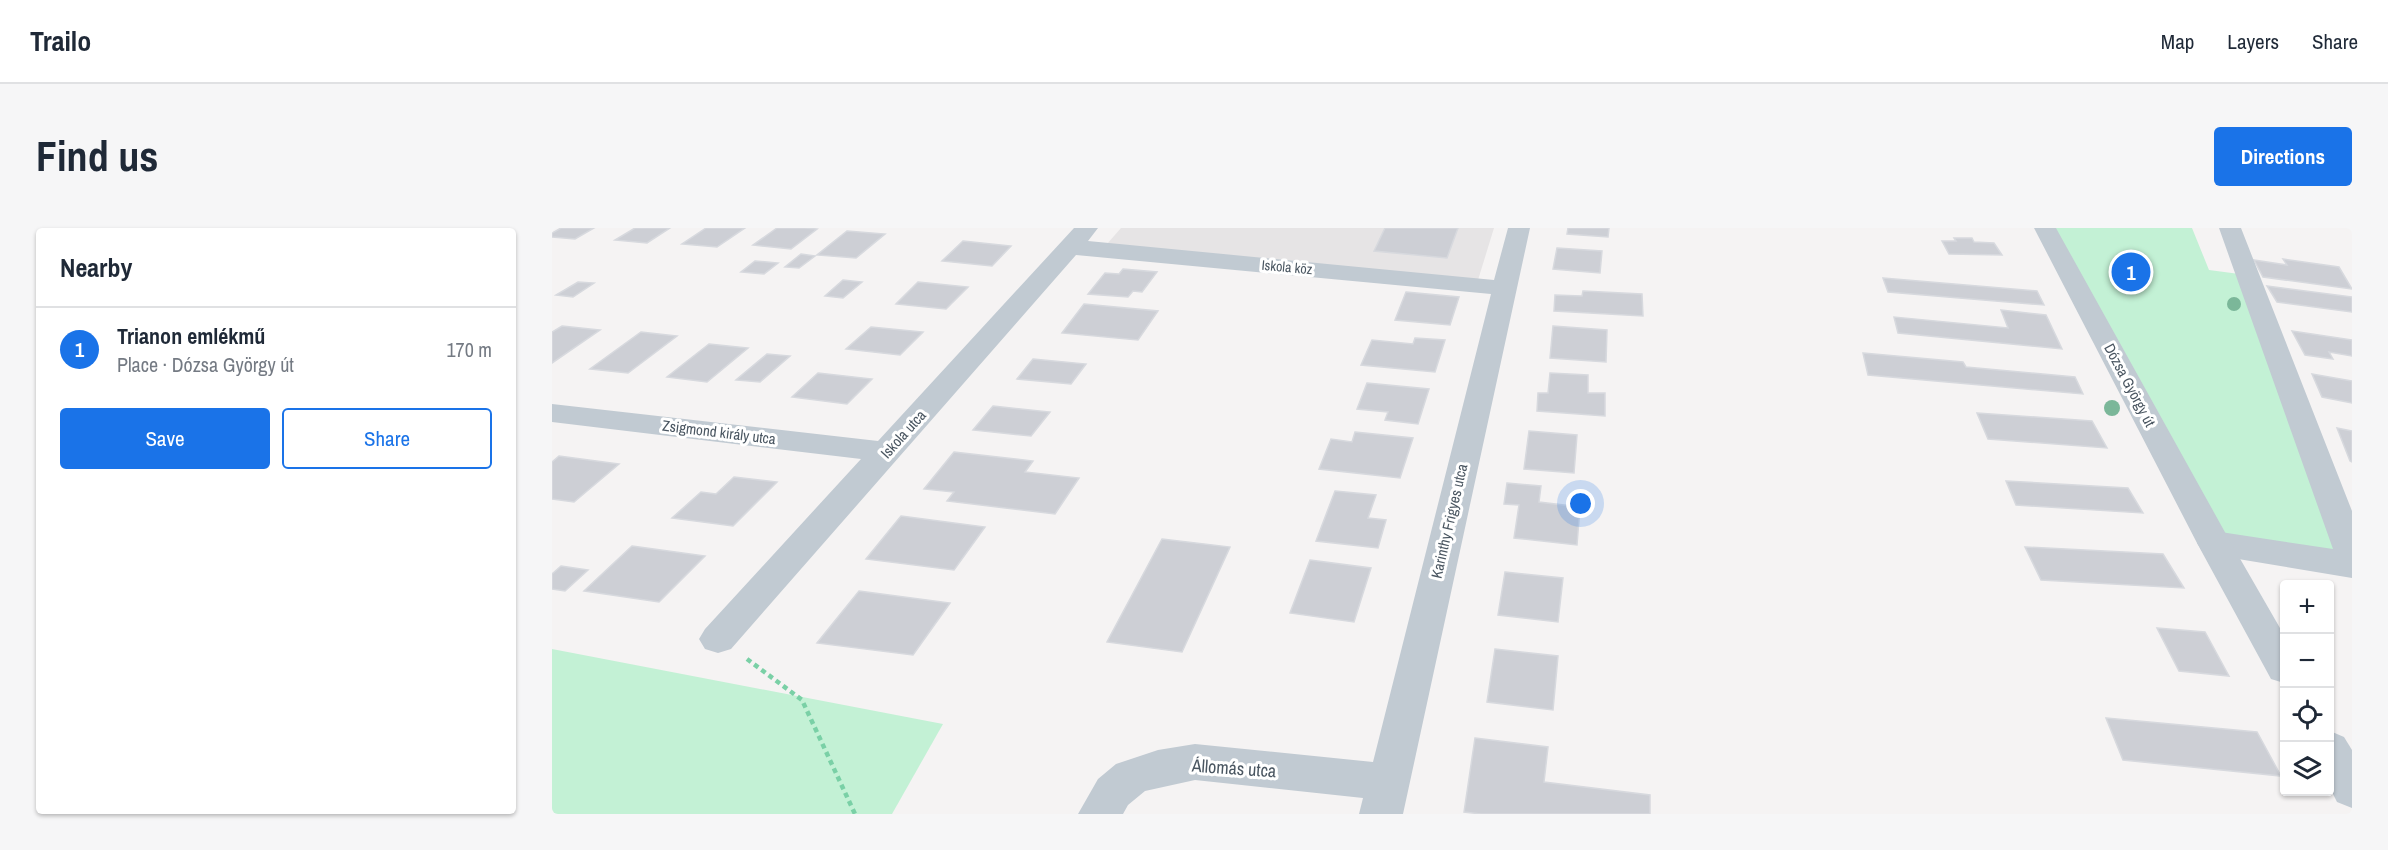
<!DOCTYPE html>
<html lang="en">
<head>
<meta charset="utf-8">
<style>
  body { margin:0; font-family:"Archivo Narrow",sans-serif; background:#f6f6f7; color:#1f2937 }
  .controls { position:absolute; right:18px; bottom:18px; display:grid; overflow:hidden; border-radius:6px; box-shadow:0 2px 4px #0004 }
  .controls button { width:54px; height:54px; display:grid; place-items:center; padding:0; border:0; border-bottom:2px solid #e0e1e3; background:#fff; color:#1f2937; font:30px sans-serif }
  .you { position:absolute; left:1029px; top:276px; width:21px; height:21px; margin:-15px; border:4px solid #fff; border-radius:50%; background:#1a73e8; box-shadow:0 0 0 9px #1a73e833 }
  .badge { display:grid; place-items:center; width:39px; height:39px; border-radius:50%; background:#1a73e8; color:#fff; font-size:20px; font-weight:700 }
  .pin { position:absolute; translate:-50% -50%; border:3px solid #fff; box-shadow:0 2px 6px #0006 }
  .list { margin:0; padding:0; list-style:none }
  h2 { display:flex; justify-content:space-between; align-items:center; height:78px; margin:0; padding:0 24px; font-size:26px }
  h2 small { font-size:20px; font-weight:400; color:#747a83 }
  .list li { display:grid; grid-template-columns:39px 1fr auto; gap:18px; align-items:center; box-sizing:border-box; height:84px; padding:0 24px; border-top:2px solid #e0e1e3 }
  .list b { display:block; font-size:22px; white-space:nowrap }
  .list p { margin:0; font-size:20px; white-space:nowrap; color:#747a83 }
  .list em { font-size:20px; font-style:normal; color:#747a83 }
  .actions { display:flex; gap:12px; padding:18px 24px }
  .actions a { flex:1; padding:14px 0; border:2px solid #1a73e8; border-radius:6px; text-align:center; font-size:21px; color:#1a73e8 }
  .actions .main { background:#1a73e8; color:#fff }
  .icon { flex:none; width:33px; height:33px; fill:none; stroke:currentColor; stroke-width:2; stroke-linecap:round; stroke-linejoin:round }
  .map { position:relative; flex:none; width:1800px; height:586px; overflow:hidden; border-radius:6px }
  header { display:flex; align-items:center; gap:36px; box-sizing:border-box; height:84px; padding:0 30px; background:#fff; border-bottom:2px solid #e0e1e3 }
  header strong { font-size:28px }
  nav { display:flex; gap:33px; margin-inline-start:auto; font-size:21px }
  .intro { display:flex; align-items:center; justify-content:space-between; box-sizing:border-box; height:144px; padding:0 36px }
  h1 { margin:0; font-size:42px }
  .button { padding:15px 27px; border-radius:6px; background:#1a73e8; color:#fff; font-size:21px; font-weight:700 }
  main { display:flex; gap:36px; padding:0 36px }
  aside { flex:1; background:#fff; border-radius:6px; box-shadow:0 2px 4px #0004 }
  .map>svg:first-child { display:block }
  .education { fill:#e6e4e5 }
  .green { fill:#c3f1d5 }
  .building { fill:#cdcfd5; stroke:#d7d9de; stroke-width:1.5 }
  .lines { fill:none; stroke-linecap:round; stroke-linejoin:round }
  .path { stroke:#7ad0a6; stroke-width:4.5; stroke-dasharray:5 4; stroke-linecap:butt }
  .minor { fill:#c1cad2; fill-rule:evenodd }
  .tertiary { fill:#c1cad2; fill-rule:evenodd }
  .tree { fill:#7bb799 }
  .labels { text-anchor:middle; dominant-baseline:central; stroke-width:6; stroke-linejoin:round; paint-order:stroke }
  .far-street-label { font-size:14px; fill:#4a5661; stroke:#fff }
  .street-label { font-size:15px; fill:#4a5661; stroke:#fff }
  .near-street-label { font-size:18px; fill:#4a5661; stroke:#fff }
</style>
</head>
<body>
<header>
<strong>Trailo</strong>
<nav><a>Map</a><a>Layers</a><a>Share</a></nav>
</header>
<div class="intro"><h1>Find us</h1><a class="button">Directions</a></div>
<main>
<aside>
<h2>Nearby<small></small></h2>
<ul class="list">
<li><span class="badge">1</span><div><b>Trianon emlékmű</b><p>Place · Dózsa György út</p></div><em>170 m</em></li>
</ul>
<div class="actions"><a class="main">Save</a><a>Share</a></div>
</aside>
<div class="map">
<svg width="1800" height="586" viewBox="0 0 1800 586">
  <rect width="100%" height="100%" fill="#f5f3f3"/>
  <path class="education" d="M569 0H942L926 52 555 16Z"/>
  <g class="green">
    <path d="M1493 0H1640L1657 42 1695 47 1800 327 1662 315Z"/>
    <path d="M0 421 391 496 340 586H0Z"/>
  </g>
  <g class="building">
    <path d="M9 0H42L23 11 0 9V5Z"/>
    <path d="M83 0H118L95 15 63 12Z"/>
    <path d="M154 0H193L165 19 130 16Z"/>
    <path d="M225 0H253L265 1 239 21 201 17Z"/>
    <path d="M833 0H906L895 30 822 23Z"/>
    <path d="M1016 0H1057L1056 9 1015 6Z"/>
    <path d="M295 3 333 6 304 30 265 27Z"/>
    <path d="M1402 10H1420L1422 14 1442 15 1450 27 1397 26 1390 13H1404Z"/>
    <path d="M411 13 459 18 440 38 390 33Z"/>
    <path d="M1005 20 1050 23 1048 45 1001 41Z"/>
    <path d="M249 26 263 28 247 40 233 39Z"/>
    <path d="M1731 31 1787 39 1800 61 1711 49 1702 32 1735 37Z"/>
    <path d="M203 33 226 35 212 46 189 44Z"/>
    <path d="M571 41 605 44 590 64 581 63 576 69 536 66 553 45 567 46Z"/>
    <path d="M1331 50 1485 63 1492 77 1336 64Z"/>
    <path d="M291 52 310 54 291 70 273 68Z"/>
    <path d="M26 54 42 55 21 69 4 67Z"/>
    <path d="M366 54 416 59 394 81 344 76Z"/>
    <path d="M1715 58 1800 69V84L1725 74Z"/>
    <path d="M1031 63 1090 66 1091 88 1002 83 1003 67 1030 68Z"/>
    <path d="M854 64 907 69 898 97 843 92Z"/>
    <path d="M532 76 606 83 586 112 510 105Z"/>
    <path d="M1449 82 1494 87 1510 121 1346 105 1342 89 1456 100Z"/>
    <path d="M10 98 48 102 0 135V104Z"/>
    <path d="M1001 98 1055 102 1054 134 998 130Z"/>
    <path d="M319 99 371 104 348 127 294 121Z"/>
    <path d="M1740 103 1800 112V128L1777 124 1781 131 1753 127Z"/>
    <path d="M89 104 125 108 76 145 38 141Z"/>
    <path d="M863 110 893 112 883 144 809 137 820 112 861 116Z"/>
    <path d="M157 116 196 120 155 154 115 149Z"/>
    <path d="M1311 125 1411 134 1414 139 1523 149 1531 166 1316 147Z"/>
    <path d="M215 126 238 128 208 154 184 152Z"/>
    <path d="M481 131 534 136 519 156 465 151Z"/>
    <path d="M266 145 320 151 295 176 240 169Z"/>
    <path d="M998 145 1036 147V165H1053V188L985 183 986 165H996Z"/>
    <path d="M1760 146 1800 153V175L1770 169Z"/>
    <path d="M815 155 877 161 866 196 833 192 836 184 805 181Z"/>
    <path d="M441 178 498 184 479 208 421 202Z"/>
    <path d="M1425 185 1540 193 1555 220 1436 211Z"/>
    <path d="M1785 200 1800 203V234L1798 233Z"/>
    <path d="M977 203 1025 207 1022 245 972 241Z"/>
    <path d="M803 204 861 210 848 250 767 241 779 211 800 214Z"/>
    <path d="M402 224 481 233 473 244 527 250 503 286 395 273 402 264 372 261Z"/>
    <path d="M7 228 67 236 22 274 0 271V234Z"/>
    <path d="M182 249 225 254 181 298 120 290 149 264 164 266Z"/>
    <path d="M1454 253 1576 260 1591 285 1464 277Z"/>
    <path d="M955 255 989 258 987 274 1028 279 1025 317 962 310 967 277 952 276Z"/>
    <path d="M783 263 824 267 816 290 834 292 826 320 764 313Z"/>
    <path d="M349 288 433 299 402 342 314 331Z"/>
    <path d="M610 311 678 319 630 424 555 414Z"/>
    <path d="M80 318 153 328 107 374 32 363Z"/>
    <path d="M1473 319 1611 326 1632 360 1489 352Z"/>
    <path d="M758 332 819 340 802 394 738 385Z"/>
    <path d="M9 338 36 342 13 363 0 361V346Z"/>
    <path d="M953 344 1011 350 1006 394 946 387Z"/>
    <path d="M307 363 398 375 361 427 265 415Z"/>
    <path d="M1605 400 1653 404 1677 448 1627 443Z"/>
    <path d="M943 421 1006 428 1001 482 935 474Z"/>
    <path d="M1554 490 1705 504 1729 548 1571 532Z"/>
    <path d="M923 510 996 519 992 554 1098 567V586H929L912 584Z"/>
  </g>
  <g class="lines">
    <path class="path" d="M195 431 250 472 303 586"/>
    <g class="minor">
      <path d="M522 0H546L536 13 942 52 956 0H978L851 586H807L811 570 643 552 593 563 576 577 571 586H526L546 551 564 536 606 522 643 516 821 534 939 66 524 27 179 421 166 425 153 421 147 411 153 401 309 231 0 194V176L326 213Z"/>
      <path d="M1667 0H1689L1800 283V350L1662 327 1650 323 1645 315 1650 307 1662 303 1781 321Z"/>
    </g>
    <g class="tertiary">
      <path d="M1482 0H1504L1679 315 1732 407V455L1719 451 1645 315Z"/>
      <path d="M1778 503 1792 509 1800 522V580L1785 574 1778 560Z"/>
    </g>
  </g>
  <g class="tree">
    <circle cx="1682" cy="76" r="7"/>
    <circle cx="1560" cy="180" r="8"/>
  </g>
  <g class="labels">
    <g class="far-street-label">
      <text transform="translate(735 39) rotate(5)">Iskola köz</text>
    </g>
    <g class="street-label">
      <text transform="translate(1578 157) rotate(62)">Dózsa György út</text>
      <text transform="translate(167 204) rotate(7)">Zsigmond király utca</text>
      <text transform="translate(351 206) rotate(-48)">Iskola utca</text>
      <text transform="translate(897 293) rotate(-77)">Karinthy Frigyes utca</text>
    </g>
    <g class="near-street-label">
      <text transform="translate(682 540) rotate(4)">Állomás utca</text>
    </g>
  </g>
</svg>
<div class="controls">
<button>+</button>
<button>−</button>
<button><svg class="icon" aria-label="locate" viewBox="0 0 24 24"><circle cx="12" cy="12" r="6"/><path d="M12 2v4M12 18v4M2 12h4M18 12h4"/></svg></button>
<button><svg class="icon" aria-label="layers" viewBox="0 0 24 24"><path d="M12 4l9 5-9 5-9-5zM3 14l9 5 9-5"/></svg></button>
</div>
<div class="you"></div>
<div class="pin badge" style="left:1579px;top:44px">1</div>
</div>
</main>
</body>
</html>
